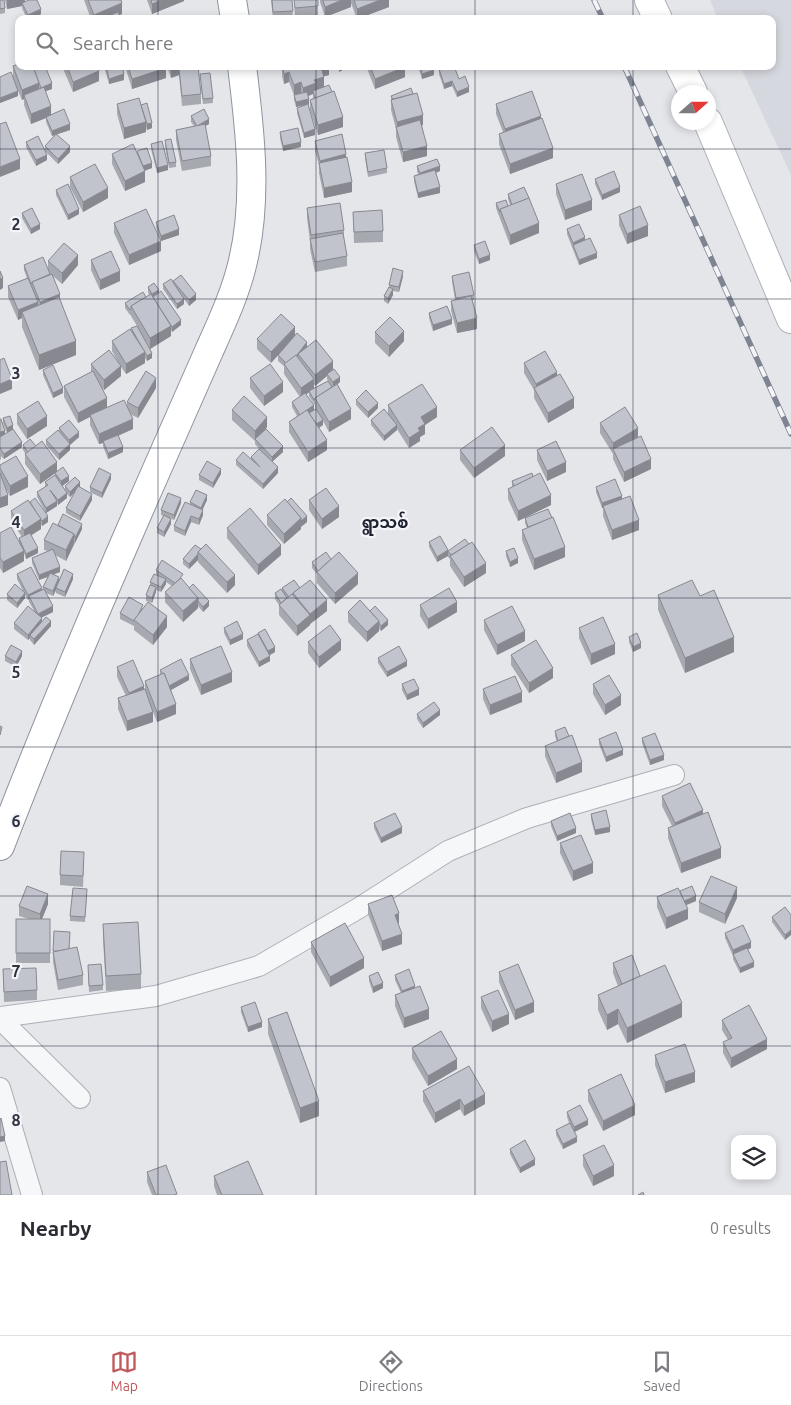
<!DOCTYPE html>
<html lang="en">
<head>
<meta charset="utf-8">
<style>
  body { margin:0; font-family:Ubuntu,"Noto Sans Myanmar",sans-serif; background:#f2f2f3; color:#2b2b33 }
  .controls { position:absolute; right:15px; bottom:15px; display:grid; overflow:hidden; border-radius:10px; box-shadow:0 2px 8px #0003 }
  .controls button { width:45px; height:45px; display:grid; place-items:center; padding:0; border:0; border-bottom:1px solid #e1e1e2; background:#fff; color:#2b2b33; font:25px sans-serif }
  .compass { position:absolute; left:671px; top:85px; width:45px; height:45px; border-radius:50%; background:#fff; box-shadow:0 2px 8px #0003; rotate:69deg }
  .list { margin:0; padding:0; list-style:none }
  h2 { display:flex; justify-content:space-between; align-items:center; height:65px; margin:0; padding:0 20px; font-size:21px }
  h2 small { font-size:16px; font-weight:400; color:#7c7c81 }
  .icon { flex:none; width:28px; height:28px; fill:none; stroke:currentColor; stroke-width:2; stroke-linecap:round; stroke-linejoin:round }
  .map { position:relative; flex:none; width:791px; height:1195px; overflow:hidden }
  .search { position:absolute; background:#fff; box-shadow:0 2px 8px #0003; left:15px; right:15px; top:15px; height:55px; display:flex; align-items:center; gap:12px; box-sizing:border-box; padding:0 18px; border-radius:10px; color:#7c7c81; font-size:19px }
  .sheet { height:140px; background:#fff }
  nav { display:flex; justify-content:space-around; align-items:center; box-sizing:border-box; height:70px; border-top:1px solid #e1e1e2; background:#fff; font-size:14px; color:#7c7c81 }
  nav a { display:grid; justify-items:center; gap:2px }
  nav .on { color:#c1585a }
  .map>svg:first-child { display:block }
  .built { fill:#d6d8df }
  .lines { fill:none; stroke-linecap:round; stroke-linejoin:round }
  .street-casing { stroke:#adb0b7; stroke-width:22 }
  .secondary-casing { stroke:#adb0b7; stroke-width:30 }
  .highway-casing { stroke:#8d929f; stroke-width:30 }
  .street { stroke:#f6f7f9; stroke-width:20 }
  .secondary { stroke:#fff; stroke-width:28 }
  .highway { stroke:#fff; stroke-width:28 }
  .rail-casing { stroke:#7f8492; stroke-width:5.5 }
  .rail { stroke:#f4f5f8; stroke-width:4; stroke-dasharray:11; stroke-linecap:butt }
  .wall { fill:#a7a9b0; fill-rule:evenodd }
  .shaded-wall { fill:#888990 }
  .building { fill:#c2c4cd; stroke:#888990 }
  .grid { fill:none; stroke:#2d3241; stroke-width:1; stroke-opacity:0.55 }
  .labels { text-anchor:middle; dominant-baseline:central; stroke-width:4.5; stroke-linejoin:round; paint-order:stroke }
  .quarter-label { font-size:16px; font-weight:bold; fill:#1f2332; stroke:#f4f5f8 }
  .grid-label { font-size:16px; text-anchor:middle; font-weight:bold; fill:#2d3241; stroke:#f4f5f8; stroke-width:4.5; stroke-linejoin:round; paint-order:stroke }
</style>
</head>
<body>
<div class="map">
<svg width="791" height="1195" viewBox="0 0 791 1195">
  <rect width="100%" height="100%" fill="#e4e6ea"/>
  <path class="built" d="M710 0H791V175L740 66H772V19H718Z"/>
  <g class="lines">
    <defs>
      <g id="street">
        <path d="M0 1017 156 996 259 966 359 908 448 851 527 818 674 775"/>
        <path d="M0 1019 80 1098"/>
        <path d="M0 1088 32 1195"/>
      </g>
      <g id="secondary">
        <path d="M649 0 658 19"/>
        <path d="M680 66 693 92"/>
        <path d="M708 122 791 319"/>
      </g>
      <g id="highway">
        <path d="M232 0 235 19"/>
        <path d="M0 846C49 719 102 594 157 469 174 430 192 390 209 351 222 322 236 292 243 261 258 198 250 130 242 66"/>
      </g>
    </defs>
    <use href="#street" class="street-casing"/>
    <use href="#secondary" class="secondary-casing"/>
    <use href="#highway" class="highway-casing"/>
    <use href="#street" class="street"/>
    <use href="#secondary" class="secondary"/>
    <use href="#highway" class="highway"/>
    <defs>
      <g id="rail">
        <path d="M594 0 603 19"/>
        <path d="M624 66 791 434"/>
      </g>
    </defs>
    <use href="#rail" class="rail-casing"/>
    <use href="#rail" class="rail"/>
  </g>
  <g class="wall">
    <path d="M0 0 5 8V13L0 14Z"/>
    <path d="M5 0H25V2L41 14 32 19H27L22 8V6L7 9Z"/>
    <path d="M84 0H121L122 14 119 15 121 19H91Z"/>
    <path d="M147 0H184V1L152 14Z"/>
    <path d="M271 0H292L293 19H273Z"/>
    <path d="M294 0H318V16L295 18Z"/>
    <path d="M320 0H389V7L357 19 351 3V7L325 17 320 2Z"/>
    <path d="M13 66 52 89 45 91 51 115 70 130 57 134 70 152 58 164 46 152 47 160 36 166 26 147V142L45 149V146L55 135 52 136 46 122V118L31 124 24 105V99L22 100 18 91V96L0 103V77L13 76Z"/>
    <path d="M64 66H98L99 81 73 92 64 71Z"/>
    <path d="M104 66H122L124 80 109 84Z"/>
    <path d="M125 66H165L166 78 132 89Z"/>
    <path d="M167 66H190V67L205 66 203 70 198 67 201 94V104L182 106 179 75 171 78Z"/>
    <path d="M282 66H329V75L324 76V87L343 127 318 135 310 110V100L313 98V94L308 96 309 104 308 105 315 135 304 138 297 113V108L305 105 296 107 294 100V95L302 93H301L294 95 289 82 284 84 282 76Z"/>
    <path d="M366 66H405V77L375 89Z"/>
    <path d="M418 66H433L434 75 422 79Z"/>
    <path d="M439 69 459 79 469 92 457 97 452 86 444 89 439 74Z"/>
    <path d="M200 74 213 98V103L203 104Z"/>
    <path d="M391 96 423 125H422L427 156 403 162 396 137V129L391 110Z"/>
    <path d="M117 104 141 105 152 128 147 130 146 127V132L124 139 117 114Z"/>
    <path d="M496 104 541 119 553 158 510 174 499 144V134L503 132 496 114Z"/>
    <path d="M191 116 209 124 205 126 211 156V166L182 171 176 140V130L194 126 191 122Z"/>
    <path d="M280 132 301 147 283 151 280 138Z"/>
    <path d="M165 140 176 162V167L169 168 165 146Z"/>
    <path d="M315 141 346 157 352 192 324 198 319 173V165L315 151Z"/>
    <path d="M151 144 168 170 157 173 151 149Z"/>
    <path d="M137 151 152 168 145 171V182L125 191 112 164V154L137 153Z"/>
    <path d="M365 153 387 168V173L368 177 365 158Z"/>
    <path d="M417 166 440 171 436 173 440 193 418 198 414 181V176L418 174 417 171Z"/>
    <path d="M70 177 108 198 83 212 70 187Z"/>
    <path d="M595 179 620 192 602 200 595 184Z"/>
    <path d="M556 184 592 210 565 220 556 194Z"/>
    <path d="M56 190 79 214 68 220 56 195Z"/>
    <path d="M508 194 539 233 510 245 496 208V203L508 206 510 205 508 199Z"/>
    <path d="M307 208 344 230V238L347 256V266L315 272 310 249V241L307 218Z"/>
    <path d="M353 212 383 231V242L354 243Z"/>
    <path d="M22 213 40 229 31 234 22 218Z"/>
    <path d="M619 215 648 236 627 244 619 225Z"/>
    <path d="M156 222 179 235 161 241 156 227Z"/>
    <path d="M114 223 161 251 129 265 114 233Z"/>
    <path d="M567 229 597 258 579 265 567 234Z"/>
    <path d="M474 245 490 260 479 264 474 251Z"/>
    <path d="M91 260 120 281 100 290 91 270Z"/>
    <path d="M48 261 78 265 62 284 53 276 76 355 39 370 22 327V318L18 320 8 297V286L27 278 24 270V265L48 270Z"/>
    <path d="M403 276 399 292 393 291V295L388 304 384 301V296L389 287V285Z"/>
    <path d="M452 276 474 295V300H472L477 329 457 333 451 311V301L455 300 452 281Z"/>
    <path d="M173 281 196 300 189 306 184 299V304L177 309 163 289V284L173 283Z"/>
    <path d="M148 287 159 292 181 325 172 332 171 330V336L150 349 142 335 152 358 147 361 145 358V363L126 374 121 367V376L104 390 102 388 107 408 127 407V402L156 388 138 418 130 414 133 429 118 436 123 452 108 459 103 446V443L99 444 90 425V417L78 423 64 397V386L91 372V364L118 362 112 351V341L131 330V328L137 326 131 316V315H130L125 308V303L146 297 149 295 148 292Z"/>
    <path d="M429 313 452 324 433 331 429 318Z"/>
    <path d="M375 332 404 341 389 357 375 343Z"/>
    <path d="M295 335 333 370 340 382 337 385 351 419 329 432 323 421V425L319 428 327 450 308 462 289 432V422L297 416 292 407V402L300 397 284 374V366L278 361V355L271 363 257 349V339ZM327 376V379L328 381 314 388V384L315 386ZM309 392V396L315 405V409L314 410 306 394Z"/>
    <path d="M524 363 557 375 574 408 548 423 534 398V390L524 373Z"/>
    <path d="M43 370 63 393 53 398 43 375Z"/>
    <path d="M250 378 283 392 264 406 250 388Z"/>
    <path d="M356 400 378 408 368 418 356 405Z"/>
    <path d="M388 405 437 417 425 425V434L420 437V441L409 448 397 429V430L384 441 371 425V420L388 414Z"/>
    <path d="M232 410 267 427 266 429 283 452 272 461 278 473 263 489 236 465V460L251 459V457L263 453 255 444V441L232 420Z"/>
    <path d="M17 414 47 426 27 439 17 424Z"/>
    <path d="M3 418 13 429 22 447 4 459 1 456V459L0 460V419L5 434 7 433 3 423Z"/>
    <path d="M600 423 638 437 651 469 624 482 613 459V454L600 433Z"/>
    <path d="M59 428 79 437 70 445V450L59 460 46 445V440L59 432Z"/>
    <path d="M23 445 69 481 62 486 65 490V486L80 487 92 500 80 521 66 513V508L75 492 70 497 67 494V498L58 505 57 503V506L46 513 37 497V492L45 487V482L55 476V473L40 484 25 464V453L23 450Z"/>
    <path d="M460 450 505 456 474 478 460 460Z"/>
    <path d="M537 450 566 472 547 481 537 460Z"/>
    <path d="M0 465 28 487 10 496 6 489 8 505 0 508Z"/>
    <path d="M221 474 213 488 199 480V475Z"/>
    <path d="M533 477 551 505 518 521 508 499V489L512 487V481Z"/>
    <path d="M111 479 102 498 90 492V487Z"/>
    <path d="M596 487 622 499 639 530 612 540 603 516V508H602L596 492Z"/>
    <path d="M207 500 202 510 203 515 199 525 191 522 185 536 174 531V526L190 504V502Z"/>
    <path d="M309 500 339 517 322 529 309 510Z"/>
    <path d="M181 503 174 520 170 518 171 524 164 537 157 533V528L164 516 161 515V510Z"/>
    <path d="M11 511 48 522 42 526 41 524V529L31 535 38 553 26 559 24 553V561L3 573 0 568V533L19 542V538L22 537 11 521Z"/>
    <path d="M267 515 307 522 301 526V529L284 544 267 525Z"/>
    <path d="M525 518H552L565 557 534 570 522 540V530L527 528 525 523Z"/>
    <path d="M58 525 82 529 66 561 55 555 60 572 53 574 59 580 73 579 65 597 56 593V590L53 596 46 593 53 612 41 618 42 621 51 626 34 645 30 640V638L28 640 14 629V623L35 612 29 602V599L28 600 25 595V598L17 608 7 600V594L23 591 17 579V574L42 590 43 589V587L48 577 39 580 32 563V558L48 551 44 550V540Z"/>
    <path d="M227 528 281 555 258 575 227 538Z"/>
    <path d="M429 542 448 556 437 562 429 547Z"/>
    <path d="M195 545 235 585 227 593 198 562V560L189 569 183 564V559Z"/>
    <path d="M448 551 486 573 464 587 450 566V559L448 557Z"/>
    <path d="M506 551 518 563 510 567 506 556Z"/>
    <path d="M331 559 358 584 335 604 317 583V574L312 568V562Z"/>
    <path d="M156 570 182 580 189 588 209 606 203 612 198 606V608L183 622 165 602V592L172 586 166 582V584L161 592 156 590V592L152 603 146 601V595L150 585V582L156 574Z"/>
    <path d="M282 588H300L327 611 310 624V623V625L297 636 279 615V605L275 599V593L282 590Z"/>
    <path d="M658 595 734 652 685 673 658 610Z"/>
    <path d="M420 605 457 612 428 629 420 616Z"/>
    <path d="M143 608 167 627 153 645 134 630V626L120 619V613Z"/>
    <path d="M370 611 388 625 381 631 379 629V631L367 642 348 622V612Z"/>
    <path d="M484 620 525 641 497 655 484 630Z"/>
    <path d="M224 628 243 639 230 645 224 633Z"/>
    <path d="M579 628 615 654 591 665 579 638Z"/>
    <path d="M258 633 275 652 270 655V661L259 667 247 646V640L258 635Z"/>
    <path d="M629 637 641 648 633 652 629 642Z"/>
    <path d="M308 642 341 650 319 668 308 653Z"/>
    <path d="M511 655 553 678 529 693 511 665Z"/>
    <path d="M5 656H22L16 667 5 661Z"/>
    <path d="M378 658 407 666 387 677 378 663Z"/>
    <path d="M190 659 232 682 201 695 190 669Z"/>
    <path d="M117 667 145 689V681L160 675V670L189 680 171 690 176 714 157 722 150 704 153 722 127 731 118 709V698L126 696 117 677Z"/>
    <path d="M402 684 419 695 407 700 402 690Z"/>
    <path d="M593 684 621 705 605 715 593 694Z"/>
    <path d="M483 689 522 702 490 715 483 699Z"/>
    <path d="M417 714 440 715 423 728 417 719Z"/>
    <path d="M555 731 582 772 556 783 545 756V746L557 742 555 736Z"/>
    <path d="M642 738 664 760 650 765 642 743Z"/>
    <path d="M599 739 623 755 606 762 599 744Z"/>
    <path d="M662 796 703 814 721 858 681 873 668 838V828L672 826 662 806Z"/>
    <path d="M591 814 610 832 595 835 591 819Z"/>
    <path d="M551 821 576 833 557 841 551 826Z"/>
    <path d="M374 823 402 833 381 843 374 828Z"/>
    <path d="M560 843 593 873 573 881 560 853Z"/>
    <path d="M84 862 83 887 60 885V875Z"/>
    <path d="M680 892 696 901 686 905 688 919 666 929 657 907V897Z"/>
    <path d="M87 894 85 922 70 921V916Z"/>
    <path d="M737 898 725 924 699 912V902Z"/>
    <path d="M48 904 42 919H50V963H16V919H29L19 916V906Z"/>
    <path d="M368 904 399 923 398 924 402 944 382 951 368 914Z"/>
    <path d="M791 915 785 940 772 922V917Z"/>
    <path d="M103 924 141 974V989L106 991 103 939Z"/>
    <path d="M54 931 70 948 83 975V985L58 990 53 962Z"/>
    <path d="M725 933 751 948 748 949 754 967 740 973 733 959V956L725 938Z"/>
    <path d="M311 942 364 968 330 987 311 952Z"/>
    <path d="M613 963 640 976 682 1017 627 1043 618 1024 607 1030 598 1010V995L618 986 613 973Z"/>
    <path d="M3 969 37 990V1000L4 1002Z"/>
    <path d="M88 970 103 985V990L89 992Z"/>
    <path d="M499 972 534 1012 515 1020 499 982Z"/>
    <path d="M395 975 415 988 429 1019 404 1028 395 1006V995L401 993 395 980Z"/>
    <path d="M369 976 383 988 373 993 369 981Z"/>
    <path d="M481 997 509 1024 492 1032 481 1008Z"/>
    <path d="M241 1007 262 1027 248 1032 241 1012Z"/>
    <path d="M268 1019 319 1116 300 1123 268 1034Z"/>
    <path d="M722 1020 767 1049 731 1068 723 1053V1042L728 1040 722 1030Z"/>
    <path d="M412 1048 457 1069 428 1086 412 1058Z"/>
    <path d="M655 1055 695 1082 665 1093 655 1065Z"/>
    <path d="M588 1090 635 1115 603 1131 588 1101Z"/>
    <path d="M423 1091 485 1104 464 1116 460 1109 435 1123 423 1101Z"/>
    <path d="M567 1112 588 1125 575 1132 577 1142 563 1149 556 1135V1130L569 1123 567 1117Z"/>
    <path d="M510 1149 535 1165 520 1173 510 1154Z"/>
    <path d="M583 1155 614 1176 593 1186 583 1166Z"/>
    <path d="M147 1172 177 1195H152L147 1182Z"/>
    <path d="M214 1176 263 1195H217L214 1186Z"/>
  </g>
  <g class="shaded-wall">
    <path d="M7 0H25V6L22 3V6L7 9Z"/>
    <path d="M161 0H184V1L152 14V4Z"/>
    <path d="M342 0H351V7L325 17V7Z"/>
    <path d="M380 0H389V7L357 19V9Z"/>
    <path d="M122 3V14L109 19H94V15Z"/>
    <path d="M41 9V14L32 19H28V15Z"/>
    <path d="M175 66H190V71L179 69V75L171 78V68Z"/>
    <path d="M324 66H329V75L321 77V67Z"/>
    <path d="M339 66H349V67L339 72Z"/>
    <path d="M405 67V77L375 89V79Z"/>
    <path d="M166 68V78L132 89V79Z"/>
    <path d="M434 70V75L422 79V74Z"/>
    <path d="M99 71V81L73 92V82Z"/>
    <path d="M289 72V82L284 84V74Z"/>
    <path d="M124 74V80L109 84V79Z"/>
    <path d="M324 77V87L313 91V94L303 98V88L314 80Z"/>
    <path d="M452 81V86L444 89V84Z"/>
    <path d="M301 82V93L294 95V85Z"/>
    <path d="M39 83V93L24 95V99L22 100V90Z"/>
    <path d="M52 83V89L41 93V88Z"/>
    <path d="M469 87V92L457 97V92Z"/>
    <path d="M18 91V96L0 103V98Z"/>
    <path d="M309 99V104L296 107V102Z"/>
    <path d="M51 106V117H46V118L31 124V114Z"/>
    <path d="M423 115V125L397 132V122Z"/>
    <path d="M541 116V126L505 139V129Z"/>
    <path d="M343 117V127L318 135V125Z"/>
    <path d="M209 119V124L197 131V126Z"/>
    <path d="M146 122V132L124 139V128Z"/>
    <path d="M152 123V128L147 130V124Z"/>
    <path d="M70 124V130L52 136V131Z"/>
    <path d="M315 129V135L304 138V133Z"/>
    <path d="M301 142V147L283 151V146Z"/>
    <path d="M70 146V152L58 164V159Z"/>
    <path d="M427 146V156L403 162V152Z"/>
    <path d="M553 148V158L510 174V164Z"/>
    <path d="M346 154V164L320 171V161Z"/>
    <path d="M47 155V160L36 166V160Z"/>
    <path d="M20 159V169L0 177V167Z"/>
    <path d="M152 163V168L142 171V166Z"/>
    <path d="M168 165V170L157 173V168Z"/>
    <path d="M440 166V171L420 178V173Z"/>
    <path d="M145 171V182L125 191V181Z"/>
    <path d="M352 182V192L324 198V188Z"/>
    <path d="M440 187V193L418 198V193Z"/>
    <path d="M620 187V192L602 200V195Z"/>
    <path d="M108 188V198L83 212V202Z"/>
    <path d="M592 200V210L565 220V210Z"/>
    <path d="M79 209V214L68 220V215Z"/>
    <path d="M539 223V233L510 245V235Z"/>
    <path d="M40 224V229L31 234V229Z"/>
    <path d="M648 225V236L627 244V234Z"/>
    <path d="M179 229V235L161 241V236Z"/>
    <path d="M585 237V242L573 245V248V243Z"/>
    <path d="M161 241V251L129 265V255Z"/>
    <path d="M597 253V258L579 265V260Z"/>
    <path d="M78 255V265L62 284V273Z"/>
    <path d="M490 255V260L479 264V259Z"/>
    <path d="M120 271V281L100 290V280Z"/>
    <path d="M403 271V276L399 292V287Z"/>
    <path d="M3 278V288L0 290V279Z"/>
    <path d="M393 289V295L388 304V298Z"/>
    <path d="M159 290V296L152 300V294Z"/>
    <path d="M60 294V304L40 313V302Z"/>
    <path d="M196 294V300L189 306V300Z"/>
    <path d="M184 299V304L177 309V304Z"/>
    <path d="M38 302V312H22V318L18 320V310Z"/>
    <path d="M477 318V329L457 333V323Z"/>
    <path d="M452 319V324L433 331V325Z"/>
    <path d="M181 320V325L172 332V327Z"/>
    <path d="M171 326V336L150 349V338Z"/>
    <path d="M295 327V337L271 363V352Z"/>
    <path d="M404 331V341L389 357V346Z"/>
    <path d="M76 341V355L39 370V355Z"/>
    <path d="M307 342V348L298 354V359L288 365Z"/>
    <path d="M145 352V363L126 374V364Z"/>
    <path d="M152 353V358L147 361V356Z"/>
    <path d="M333 361V371L327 374V376L315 386V375Z"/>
    <path d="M121 366V376L104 390V380Z"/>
    <path d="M557 372V382L536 392V384Z"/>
    <path d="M340 377V382L333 387V382Z"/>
    <path d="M156 378V388L138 418V408Z"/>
    <path d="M12 379V389L0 394V384Z"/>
    <path d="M314 379V389L301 398V388Z"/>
    <path d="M283 382V392L264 406V396Z"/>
    <path d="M63 388V393L53 398V393Z"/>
    <path d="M107 398V408L78 423V413Z"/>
    <path d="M574 398V408L548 423V413Z"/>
    <path d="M378 403V408L368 418V412Z"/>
    <path d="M314 405V411L300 420V415Z"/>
    <path d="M437 407V417L425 425V434L420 437V441L409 448V438L418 428 421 417Z"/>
    <path d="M351 409V419L329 432V422Z"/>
    <path d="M47 416V426L27 439V429Z"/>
    <path d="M267 417V427L256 440 255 439V431Z"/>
    <path d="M133 419V429L103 442V441V443L99 444V434Z"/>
    <path d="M323 420V425L315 430V425Z"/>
    <path d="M13 425V430L7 433V428Z"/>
    <path d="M397 425V430L384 441V436Z"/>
    <path d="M638 428V438L613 449V454V443Z"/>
    <path d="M5 431V436L0 438V432Z"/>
    <path d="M79 432V437L70 445V450L59 460V454L69 445V440Z"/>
    <path d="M327 440V450L308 462V452Z"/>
    <path d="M22 442V447L4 459V454Z"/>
    <path d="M505 445V456L474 478V468Z"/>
    <path d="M283 446V452L272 462V457Z"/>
    <path d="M123 447V452L108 459V453Z"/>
    <path d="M651 459V469L624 482V472Z"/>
    <path d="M57 462V472L40 484V474Z"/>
    <path d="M566 462V472L547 481V471Z"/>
    <path d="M278 467V473L263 489V484Z"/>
    <path d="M221 469V474L213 488V483Z"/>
    <path d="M111 474V479L102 498V493Z"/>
    <path d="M28 476V487L10 496V486Z"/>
    <path d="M69 476V481L61 487V481Z"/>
    <path d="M80 482V487L70 497V492Z"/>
    <path d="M67 493V498L58 505V500Z"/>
    <path d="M92 494V500L80 521V516Z"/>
    <path d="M8 495V505L0 508V498Z"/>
    <path d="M207 495V500L201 513V508Z"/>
    <path d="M551 495V505L518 521V511Z"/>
    <path d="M622 496V501L603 506V508H602V503Z"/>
    <path d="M181 498V503L174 520V515Z"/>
    <path d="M57 501V506L46 513V508Z"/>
    <path d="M339 506V517L322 529V519Z"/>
    <path d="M203 510V515L199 525V519Z"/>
    <path d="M48 516V522L42 526V521Z"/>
    <path d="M191 516V522L185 536V531Z"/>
    <path d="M307 516V522L301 527V521Z"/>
    <path d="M301 518V529L284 544V534Z"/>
    <path d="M41 519V529L24 540V530Z"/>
    <path d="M171 519V524L164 537V532Z"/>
    <path d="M639 520V530L612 540V530Z"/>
    <path d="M82 524V529L75 543V538Z"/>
    <path d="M74 534V544L66 561V550Z"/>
    <path d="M281 545V555L258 575V565Z"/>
    <path d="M565 547V557L534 570V559Z"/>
    <path d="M38 548V553L26 559V554Z"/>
    <path d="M448 550V556L437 562V557Z"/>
    <path d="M24 551V561L3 573V562Z"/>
    <path d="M198 554V560L189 569V564Z"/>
    <path d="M518 558V563L510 567V562Z"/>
    <path d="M486 563V573L464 587V577Z"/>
    <path d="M60 567V572L39 580V575Z"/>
    <path d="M358 573V584L335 604V593Z"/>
    <path d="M73 574V579L65 597V592Z"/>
    <path d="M235 575V585L227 593V582Z"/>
    <path d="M59 577V583L56 588V590L53 596V591Z"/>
    <path d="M166 579V584L161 592V587Z"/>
    <path d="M156 587V592L152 603V598Z"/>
    <path d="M42 588V593L29 596V599L28 600V595Z"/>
    <path d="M25 593V598L17 608V603Z"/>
    <path d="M198 598V608L183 622V611Z"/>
    <path d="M327 600V611L310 624V614Z"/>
    <path d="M209 601V606L203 612V607Z"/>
    <path d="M457 602V612L428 629V619Z"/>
    <path d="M53 606V612L38 619V614Z"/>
    <path d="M310 615V625L297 636V626Z"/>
    <path d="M167 616V627L153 645V635Z"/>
    <path d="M42 618V623L30 635V638L28 640V635Z"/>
    <path d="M388 620V625L381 631V626Z"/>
    <path d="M51 621V626L34 645V639Z"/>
    <path d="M379 621V631L367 642V632Z"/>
    <path d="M525 631V641L497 655V645Z"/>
    <path d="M243 634V639L230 645V640Z"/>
    <path d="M734 637V652L685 673V658Z"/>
    <path d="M341 640V650L319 668V657Z"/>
    <path d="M641 643V648L633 652V647Z"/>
    <path d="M615 644V654L591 665V654Z"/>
    <path d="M275 647V652L268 656V651Z"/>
    <path d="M22 651V656L16 667V662Z"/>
    <path d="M270 656V661L259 667V662Z"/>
    <path d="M407 661V666L387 677V672Z"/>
    <path d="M553 668V678L529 693V683Z"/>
    <path d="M232 672V682L201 695V685Z"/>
    <path d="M189 675V680L169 691V686Z"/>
    <path d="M144 686V696L129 703V693Z"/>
    <path d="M419 689V695L407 700V695Z"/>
    <path d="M522 692V702L490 715V705Z"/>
    <path d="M621 695V705L605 715V705Z"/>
    <path d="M176 704V714L157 722V712Z"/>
    <path d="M440 710V715L423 728V723Z"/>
    <path d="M153 712V722L127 731V721Z"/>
    <path d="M623 750V755L606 762V757Z"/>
    <path d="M664 755V760L650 765V760Z"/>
    <path d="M582 762V772L556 783V773Z"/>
    <path d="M703 810V820L675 833V823Z"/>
    <path d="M402 827V833L381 843V838Z"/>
    <path d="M610 827V832L595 835V830Z"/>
    <path d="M576 828V833L557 841V836Z"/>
    <path d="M721 848V858L681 873V863Z"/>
    <path d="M593 863V873L573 881V871Z"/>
    <path d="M737 887V898L725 924V914Z"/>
    <path d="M48 894V904L40 924V914Z"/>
    <path d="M696 896V901L684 906V901Z"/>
    <path d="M688 909V919L666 929V918Z"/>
    <path d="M399 913V923L395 925V915Z"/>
    <path d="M791 930V935L785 940V935Z"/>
    <path d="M402 934V944L382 951V941Z"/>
    <path d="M751 942V948L733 956V950Z"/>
    <path d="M364 958V968L330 987V977Z"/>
    <path d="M754 962V967L740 973V968Z"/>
    <path d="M383 983V988L373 993V987Z"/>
    <path d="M415 986V991L402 996V991Z"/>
    <path d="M534 1002V1012L515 1020V1010Z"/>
    <path d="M682 1003V1017L627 1043V1028Z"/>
    <path d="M429 1009V1019L404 1028V1018Z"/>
    <path d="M618 1009V1024L607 1030V1015Z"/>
    <path d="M509 1014V1024L492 1032V1021Z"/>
    <path d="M262 1022V1027L248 1032V1027Z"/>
    <path d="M767 1039V1049L731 1068V1058Z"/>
    <path d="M457 1059V1069L428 1086V1076Z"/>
    <path d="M695 1072V1082L665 1093V1082Z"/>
    <path d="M485 1094V1104L464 1116V1106Z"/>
    <path d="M460 1099V1109L435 1123V1113Z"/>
    <path d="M319 1101V1116L300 1123V1108Z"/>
    <path d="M635 1105V1115L603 1131V1121Z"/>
    <path d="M588 1120V1125L574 1132V1127Z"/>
    <path d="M5 1136V1141L0 1142V1137Z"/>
    <path d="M577 1137V1142L563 1149V1144Z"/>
    <path d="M535 1159V1165L520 1173V1168Z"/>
    <path d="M614 1165V1176L593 1186V1176Z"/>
  </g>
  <g class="building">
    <path d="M0 0H4L5 8 0 9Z"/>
    <path d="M29 0H37L41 9 28 15 22 3Z"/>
    <path d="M88 0H121L122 3 94 15Z"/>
    <path d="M151 0H161L152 4Z"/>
    <path d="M272 0H292L293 11 273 12Z"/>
    <path d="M294 0H318V6L295 8Z"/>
    <path d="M323 0H342L325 7Z"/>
    <path d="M354 0H380L357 9Z"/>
    <path d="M118 12 121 19 104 18Z"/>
    <path d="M19 64V66H33L39 83 22 90 13 66Z"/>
    <path d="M33 66H45L52 83 41 88Z"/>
    <path d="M67 66H98L99 71 73 82Z"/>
    <path d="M106 66H122L124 74 109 79Z"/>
    <path d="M128 66H165L166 68 132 79Z"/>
    <path d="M198 66 201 94 182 96 179 69Z"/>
    <path d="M282 66H324L321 67 324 77 314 80 316 83 303 88 301 82 294 85 289 72 284 74Z"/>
    <path d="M370 66H405V67L375 79Z"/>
    <path d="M420 66H433L434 70 422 74Z"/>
    <path d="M445 66H454L459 79 465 76 469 87 457 92 452 81 444 84 439 69Z"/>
    <path d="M11 72 18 91 0 98V77Z"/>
    <path d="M210 73 213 98 203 99 200 74Z"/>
    <path d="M329 85 332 92 315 98 313 91Z"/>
    <path d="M44 87 51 106 31 114 24 95Z"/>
    <path d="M411 88 413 94 393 99 391 96Z"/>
    <path d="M334 91 343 117 318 125 310 100Z"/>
    <path d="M532 91 541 116 505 129 496 104Z"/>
    <path d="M307 92 309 99 296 102 294 95Z"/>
    <path d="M417 93 423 115 397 122 391 100Z"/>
    <path d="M139 98 146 122 124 128 117 104Z"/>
    <path d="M147 103 152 123 147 124 141 105Z"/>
    <path d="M308 104 315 129 304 133 297 108Z"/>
    <path d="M64 109 70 124 52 131 46 117Z"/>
    <path d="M204 109 209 119 197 126 191 116Z"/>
    <path d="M542 118 553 148 510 164 499 134Z"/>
    <path d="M420 120 427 146 403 152 396 127Z"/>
    <path d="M6 122 20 159 0 167V124Z"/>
    <path d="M205 124 211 156 182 161 176 130Z"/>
    <path d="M298 128 301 142 283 146 280 132Z"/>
    <path d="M56 134 70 146 58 159 45 146Z"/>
    <path d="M342 134 346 154 320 161 315 141Z"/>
    <path d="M38 136 47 155 36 160 26 142Z"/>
    <path d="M171 139 176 162 169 163 165 140Z"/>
    <path d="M162 141 168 165 157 168 151 144Z"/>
    <path d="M133 144 145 171 125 181 112 154Z"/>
    <path d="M147 148 152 163 143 166 137 151Z"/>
    <path d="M384 150 387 168 368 172 365 153Z"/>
    <path d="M347 157 352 182 324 188 319 163Z"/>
    <path d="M437 159 440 166 420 173 417 166Z"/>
    <path d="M95 164 108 188 83 202 70 177Z"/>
    <path d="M435 170 440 187 418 193 414 176Z"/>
    <path d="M614 171 620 187 602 195 595 179Z"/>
    <path d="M582 174 592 200 565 210 556 184Z"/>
    <path d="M68 184 79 209 68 215 56 190Z"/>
    <path d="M524 187 529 198 512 205 508 194Z"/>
    <path d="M529 198 539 223 510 235 500 209Z"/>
    <path d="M506 200 508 206 500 209V212L496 203Z"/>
    <path d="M340 203 344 230 311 235 307 208Z"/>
    <path d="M640 206 648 225 627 234 619 215Z"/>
    <path d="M32 208 40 224 31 229 22 213Z"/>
    <path d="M146 209 161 241 129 255 114 223Z"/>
    <path d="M382 210 383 231 354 232 353 212Z"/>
    <path d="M174 215 179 229 161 236 156 222Z"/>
    <path d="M579 224 585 237 573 243 567 229Z"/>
    <path d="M343 233 347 256 315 262 310 239Z"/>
    <path d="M590 238 597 253 579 260 573 245Z"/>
    <path d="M485 241 490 255 479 259 474 245Z"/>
    <path d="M64 243 78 255 62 273 48 261Z"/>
    <path d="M111 251 120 271 100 280 91 260Z"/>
    <path d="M43 257 50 274 32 282V283L31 284 24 265Z"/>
    <path d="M393 268 403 271 399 287 389 285Z"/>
    <path d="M0 271 3 278 0 279Z"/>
    <path d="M469 272 474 295 456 298 452 276Z"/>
    <path d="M52 274 60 294 40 302 32 282Z"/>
    <path d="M181 275 196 294 189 300 173 281Z"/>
    <path d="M28 278 38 302 18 310 8 286Z"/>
    <path d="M171 279 184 299 177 304 163 284Z"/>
    <path d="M154 283 159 290 152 294 148 287Z"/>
    <path d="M389 287 393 289 388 298 384 296Z"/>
    <path d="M161 291 181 320 172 327 153 297Z"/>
    <path d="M143 292 146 297 131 306V309L130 310 125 303Z"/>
    <path d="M151 294 171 326 150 338 131 306Z"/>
    <path d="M471 296 477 318 457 323 451 301Z"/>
    <path d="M59 297 76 341 39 355 22 312Z"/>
    <path d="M447 306 452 319 433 325 429 313Z"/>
    <path d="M281 314 295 327 271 352 257 339Z"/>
    <path d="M390 317 404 331 389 346 375 332Z"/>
    <path d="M137 326 152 353 147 356 131 328Z"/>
    <path d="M130 329 145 352 126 364 112 341Z"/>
    <path d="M297 333 307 342 297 355 286 363 278 355Z"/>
    <path d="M316 340 333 361 315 375 298 354Z"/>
    <path d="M109 350 121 366 104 380 91 364Z"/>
    <path d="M545 351 557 372 536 384 524 363Z"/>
    <path d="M296 355 314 379 301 388 284 364Z"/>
    <path d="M4 358 12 379 0 384V360Z"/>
    <path d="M270 364 283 382 264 396 250 378Z"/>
    <path d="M53 365 63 388 53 393 43 370Z"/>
    <path d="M334 369 340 377 333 382 327 374Z"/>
    <path d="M93 371 107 398 78 413 64 386Z"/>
    <path d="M146 371 156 378 138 408 127 402Z"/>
    <path d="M560 374 574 398 548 413 534 388Z"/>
    <path d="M328 381 332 387 315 398 314 400 309 391Z"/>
    <path d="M337 384 351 409 329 422 315 398Z"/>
    <path d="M422 384 437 407 421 417 425 424 418 428 420 431 409 438 388 405Z"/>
    <path d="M366 390 378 403 368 412 356 400Z"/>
    <path d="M305 393 314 405 300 415 292 402Z"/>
    <path d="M244 396 267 417 255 431 232 410Z"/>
    <path d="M124 400 133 419 99 434 90 415Z"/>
    <path d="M38 401 47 416 27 429 17 414Z"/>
    <path d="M625 407 638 428 613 443 600 423Z"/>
    <path d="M316 409 323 420 316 424 309 413Z"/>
    <path d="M384 409 397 425 384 436 371 420Z"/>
    <path d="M307 410 327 440 308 452 289 422Z"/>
    <path d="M10 416 13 425 7 428 3 418Z"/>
    <path d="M0 419H1L5 431 0 432Z"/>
    <path d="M69 420 79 432 69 440 59 428Z"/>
    <path d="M492 427 505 445 474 468 460 450Z"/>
    <path d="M13 429 22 442 4 454 0 448V437Z"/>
    <path d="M266 429 283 446 272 457 255 439Z"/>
    <path d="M58 430 70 444 59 454 46 440Z"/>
    <path d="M118 435 123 447 108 453 103 441Z"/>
    <path d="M641 436 651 459 624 472 613 449Z"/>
    <path d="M30 439 36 446 28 452 23 445Z"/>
    <path d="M42 441 57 462 40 474 25 454Z"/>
    <path d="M556 441 566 462 547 471 537 450Z"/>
    <path d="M259 449 278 467 263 484 236 460 243 452 260 467 251 457Z"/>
    <path d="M16 456 28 476 10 486 0 468V465Z"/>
    <path d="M207 461 221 469 213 483 199 475Z"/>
    <path d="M63 467 69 476 61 481 55 473Z"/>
    <path d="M99 468 111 474 102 493 90 487Z"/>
    <path d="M0 473 8 495 0 498Z"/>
    <path d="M532 473 533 477 514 486 512 481Z"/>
    <path d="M540 473 551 495 518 511 508 489Z"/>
    <path d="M55 475 67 493 58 500 50 490 57 501 46 508 37 492 48 485 45 482Z"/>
    <path d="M75 477 80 482 70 492 65 486Z"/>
    <path d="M615 479 622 496 602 503 596 487Z"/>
    <path d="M78 486 92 494 80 516 66 508Z"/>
    <path d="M326 488 339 506 322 519 309 500Z"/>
    <path d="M196 490 207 495 201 508 190 502Z"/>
    <path d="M168 493 181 498 174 515 161 510Z"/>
    <path d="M630 496 639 520 612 530 603 506Z"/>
    <path d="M35 498 48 516 42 521 30 502Z"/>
    <path d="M291 498 307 516 301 521V518L287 502Z"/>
    <path d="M285 499 301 518 284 534 267 515Z"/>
    <path d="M28 500 41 519 24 530 11 511Z"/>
    <path d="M185 502 203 510 199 519 191 516 185 531 174 526Z"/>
    <path d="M250 508 281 545 258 565 227 528Z"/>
    <path d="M548 509 552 518 528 527 525 518Z"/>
    <path d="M63 514 82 524 75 538 74 534 58 525Z"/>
    <path d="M164 515 171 519 164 532 157 528Z"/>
    <path d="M553 517 565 547 534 559 522 530Z"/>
    <path d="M53 523 74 534 66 550 44 540Z"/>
    <path d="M11 527 24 551 3 562 0 558V533Z"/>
    <path d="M30 533 38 548 26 554 19 538Z"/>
    <path d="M440 536 448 550 437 557 429 542Z"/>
    <path d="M465 539 469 544 451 555 448 551Z"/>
    <path d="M472 542 486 563 464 577 450 556Z"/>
    <path d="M206 544 235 575 227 582 198 552Z"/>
    <path d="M195 545 201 549 198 552V554L189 564 183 559Z"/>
    <path d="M514 548 518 558 510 562 506 551Z"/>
    <path d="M53 549 60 567 39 575 32 558Z"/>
    <path d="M326 552 331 559 318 571 312 562Z"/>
    <path d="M339 552 358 573 335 593 317 572Z"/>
    <path d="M162 560 183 574 179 580 175 583 156 570Z"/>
    <path d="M31 567 42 588 28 595 17 574Z"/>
    <path d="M64 569 73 574 65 592 56 588Z"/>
    <path d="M50 573 59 577 53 591 43 587Z"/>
    <path d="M154 574 166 579 161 587 150 582Z"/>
    <path d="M181 578 198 598 183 611 165 592Z"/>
    <path d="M294 580 300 588 293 593V595L292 594 289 597 282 588Z"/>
    <path d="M310 580 327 600 310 614 293 593Z"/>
    <path d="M692 580 700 596 714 590 734 637 685 658 658 595Z"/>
    <path d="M15 584 25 593 17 603 7 594Z"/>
    <path d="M193 584 209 601 203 607 198 601V598L189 588Z"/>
    <path d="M150 585 156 587 152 598 146 595Z"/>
    <path d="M449 588 457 602 428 619 420 605Z"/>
    <path d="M44 589 53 606 38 614 29 596Z"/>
    <path d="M281 589 287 598 281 603 275 593Z"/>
    <path d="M292 594 310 615 297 626 279 605Z"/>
    <path d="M129 597 143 605 138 615 134 620V621L120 613Z"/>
    <path d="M360 600 379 621 367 632 348 612Z"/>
    <path d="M148 602 167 616 153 635 134 620Z"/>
    <path d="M28 606 42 618 28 635 14 623Z"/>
    <path d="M375 606 388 620 381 626 379 623V621L370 611Z"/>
    <path d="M512 606 525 631 497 645 484 620Z"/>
    <path d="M46 617 51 621 34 639 30 635Z"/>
    <path d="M603 617 615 644 591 654 579 628Z"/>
    <path d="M237 621 243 634 230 640 224 628Z"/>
    <path d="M330 625 341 640 319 657 308 642Z"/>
    <path d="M265 629 275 647 268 651 258 633Z"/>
    <path d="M637 633 641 643 633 647 629 637Z"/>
    <path d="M258 634 270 656 259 662 247 640Z"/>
    <path d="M536 640 553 668 529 683 511 655Z"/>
    <path d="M11 645 22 651 16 662 5 656Z"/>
    <path d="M221 646 232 672 201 685 190 659Z"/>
    <path d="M399 646 407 661 387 672 378 658Z"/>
    <path d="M181 659 189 675 169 686 164 673 163 674 160 670Z"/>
    <path d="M133 660 144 686 129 693 117 667Z"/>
    <path d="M164 673 176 704 157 712 145 681Z"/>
    <path d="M609 675 621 695 605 705 593 684Z"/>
    <path d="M515 676 522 692 490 705 483 689Z"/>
    <path d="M414 679 419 689 407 695 402 684Z"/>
    <path d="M145 689 153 712 127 721 118 698Z"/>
    <path d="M434 702 440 710 423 723 417 714Z"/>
    <path d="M0 726 2 727 0 735Z"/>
    <path d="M565 727 569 736 558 741 555 731Z"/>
    <path d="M616 732 623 750 606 757 599 739Z"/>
    <path d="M655 733 664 755 650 760 642 738Z"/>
    <path d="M572 735 582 762 556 773 545 746Z"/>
    <path d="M690 783 703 810 675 823 662 796Z"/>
    <path d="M606 810 610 827 595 830 591 814Z"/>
    <path d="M708 812 721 848 681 863 668 828Z"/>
    <path d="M395 813 402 827 381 838 374 823Z"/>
    <path d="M570 813 576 828 557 836 551 821Z"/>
    <path d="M581 835 593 863 573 871 560 843Z"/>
    <path d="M61 851 84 852 83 876 60 875Z"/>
    <path d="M711 876 737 887 725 914 699 902Z"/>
    <path d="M27 886 48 894 40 914 19 906Z"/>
    <path d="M692 886 696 896 684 901 680 891Z"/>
    <path d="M73 888 87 889 85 917 70 916Z"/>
    <path d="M678 888 688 909 666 918 657 897Z"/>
    <path d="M392 895 399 913 395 915 402 934 382 941 368 904Z"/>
    <path d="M785 907 791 915V930L785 935 772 917Z"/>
    <rect x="16" y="919" width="34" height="34"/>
    <path d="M138 922 141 974 106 976 103 924Z"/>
    <path d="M345 923 364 958 330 977 311 942Z"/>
    <path d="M743 925 751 942 733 950 725 933Z"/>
    <path d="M54 931 70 932 69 949 58 951H53Z"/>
    <path d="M77 947 83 975 58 980 53 952Z"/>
    <path d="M747 948 754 962 740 968 733 954Z"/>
    <path d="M632 955 640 976 622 984 613 963Z"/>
    <path d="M101 964 103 985 89 986 88 965Z"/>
    <path d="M518 964 534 1002 515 1010 499 972Z"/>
    <path d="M665 965 682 1003 627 1028 618 1009 607 1015 598 995Z"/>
    <path d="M36 968 37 990 4 992 3 969Z"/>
    <path d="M409 969 415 986 402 991 395 975Z"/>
    <path d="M378 972 383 983 373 987 369 976Z"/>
    <path d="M420 986 429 1009 404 1018 395 995Z"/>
    <path d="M498 990 509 1014 492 1021 481 997Z"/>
    <path d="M255 1002 262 1022 248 1027 241 1007Z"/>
    <path d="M749 1005 767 1039 731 1058 723 1042 732 1038 722 1020Z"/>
    <path d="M287 1012 319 1101 300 1108 268 1019Z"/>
    <path d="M441 1031 457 1059 428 1076 412 1048Z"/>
    <path d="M685 1044 695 1072 665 1082 655 1055Z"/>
    <path d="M469 1066 485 1094 464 1106 460 1099 435 1113 423 1091Z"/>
    <path d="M621 1074 635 1105 603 1121 588 1090Z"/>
    <path d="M580 1105 588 1120 574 1127 567 1112Z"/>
    <path d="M1 1118 5 1136 0 1137V1119Z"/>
    <path d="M570 1123 577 1137 563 1144 556 1130Z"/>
    <path d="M525 1140 535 1159 520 1168 510 1149Z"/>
    <path d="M604 1145 614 1165 593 1176 583 1155Z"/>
    <path d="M6 1161 12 1195H0V1162Z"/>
    <path d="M248 1161 263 1195H222L214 1176Z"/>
    <path d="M166 1165 177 1194 174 1195H156L147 1172Z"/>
    <path d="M643 1192 644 1195H638Z"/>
  </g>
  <path class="grid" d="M158 0V19M316 0V19M475 0V19M633 0V19M158 66V1195M316 66V1195M475 66V1195M633 66V1195M0 149H791M0 299H791M0 448H791M0 598H791M0 747H791M0 896H791M0 1046H791"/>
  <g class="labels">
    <g class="quarter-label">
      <text x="385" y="522">ရွာသစ်</text>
    </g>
  </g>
  <g class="grid-label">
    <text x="16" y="230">2</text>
    <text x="16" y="379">3</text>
    <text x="16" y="528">4</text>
    <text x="16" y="678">5</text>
    <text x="16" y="827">6</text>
    <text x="16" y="977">7</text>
    <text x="16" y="1126">8</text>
  </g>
</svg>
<div class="controls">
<button><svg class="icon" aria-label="layers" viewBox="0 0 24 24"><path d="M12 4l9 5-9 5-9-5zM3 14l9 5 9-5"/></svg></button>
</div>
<svg class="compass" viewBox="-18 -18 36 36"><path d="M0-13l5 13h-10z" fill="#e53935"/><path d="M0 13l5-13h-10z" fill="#7c7c81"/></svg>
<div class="search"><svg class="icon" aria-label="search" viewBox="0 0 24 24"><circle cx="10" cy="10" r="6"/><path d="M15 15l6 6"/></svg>Search here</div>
</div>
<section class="sheet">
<h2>Nearby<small>0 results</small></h2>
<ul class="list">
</ul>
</section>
<nav>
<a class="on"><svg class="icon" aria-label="map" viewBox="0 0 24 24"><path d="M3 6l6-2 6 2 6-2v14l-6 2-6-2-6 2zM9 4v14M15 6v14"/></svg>Map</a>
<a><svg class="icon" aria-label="directions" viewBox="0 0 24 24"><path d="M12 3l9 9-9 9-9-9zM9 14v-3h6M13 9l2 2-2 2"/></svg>Directions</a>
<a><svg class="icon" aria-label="saved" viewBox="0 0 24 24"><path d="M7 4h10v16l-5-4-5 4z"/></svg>Saved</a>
</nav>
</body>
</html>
